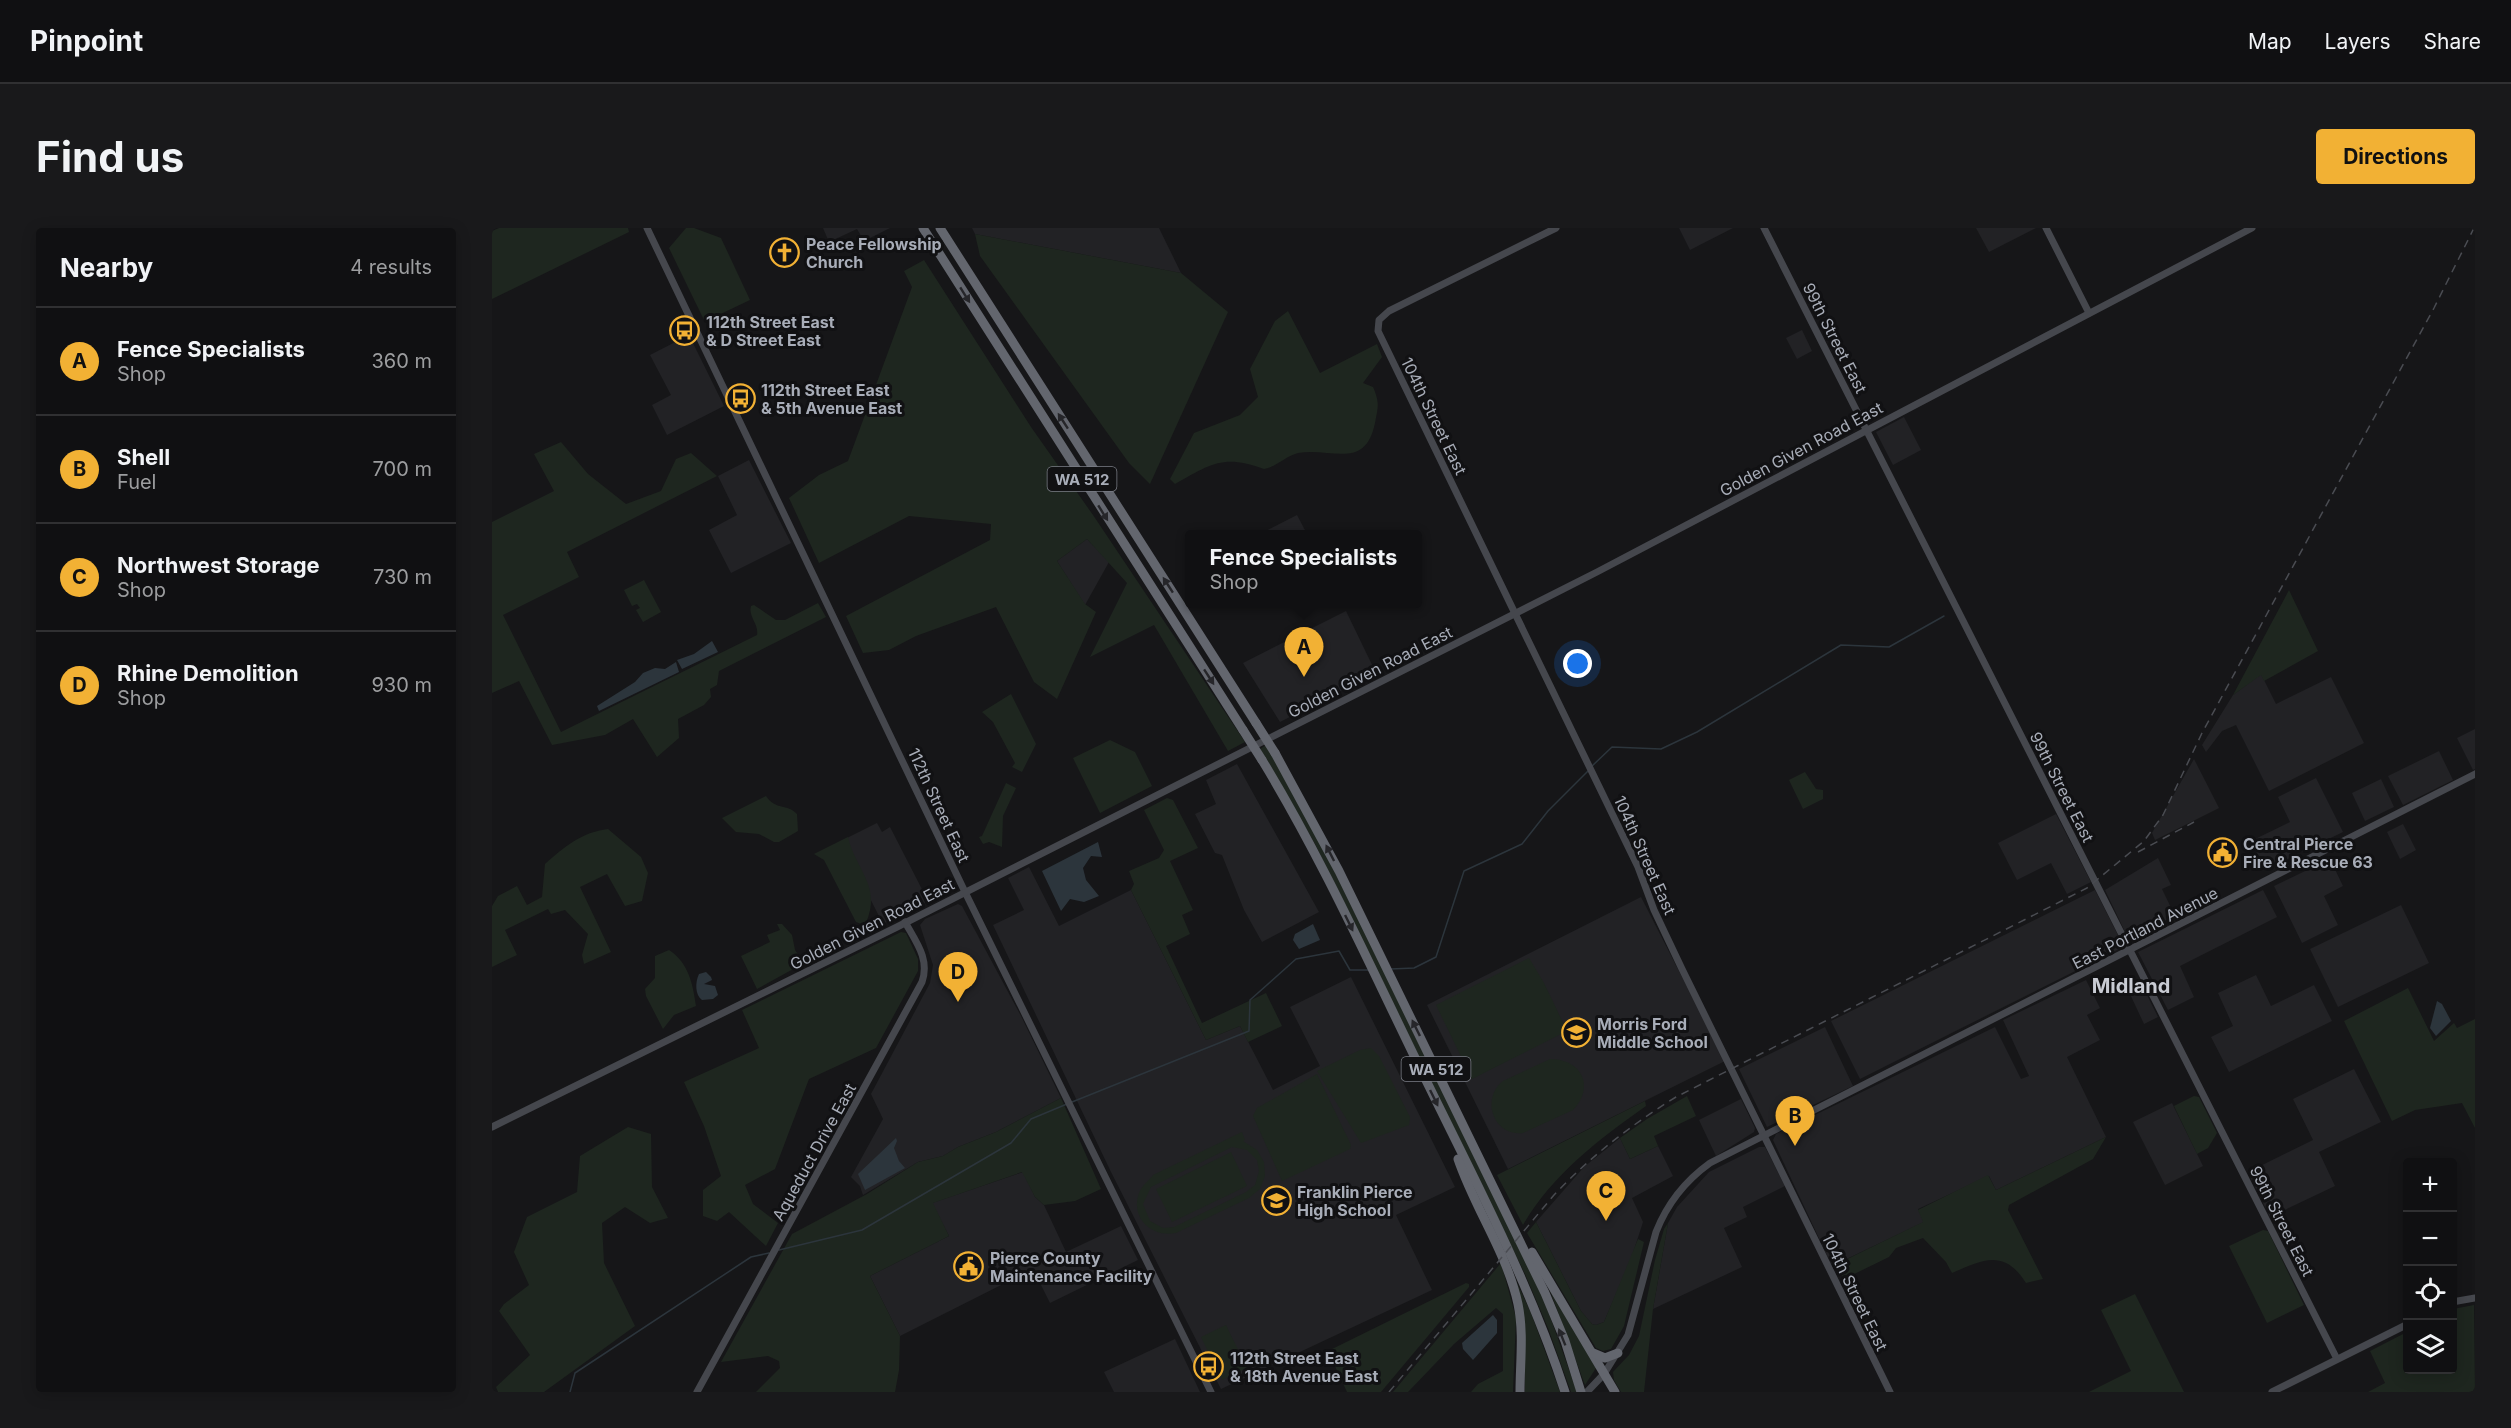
<!DOCTYPE html>
<html lang="en">
<head>
<meta charset="utf-8">
<style>
  body { margin:0; font-family:Inter,sans-serif; background:#19191b; color:#f1f3f6 }
  .controls { position:absolute; right:18px; bottom:18px; display:grid; overflow:hidden; border-radius:6px; box-shadow:0 3px 15px #0003 }
  .controls button { width:54px; height:54px; display:grid; place-items:center; padding:0; border:0; border-bottom:2px solid #303032; background:#101012; color:#f1f3f6; font:30px sans-serif }
  .you { position:absolute; left:1086px; top:436px; width:21px; height:21px; margin:-15px; border:4px solid #fff; border-radius:50%; background:#1a73e8; box-shadow:0 0 0 9px #1a73e833 }
  .badge { display:grid; place-items:center; width:39px; height:39px; border-radius:50%; background:#f2b134; color:#111; font-size:20px; font-weight:700 }
  .pin { position:absolute; translate:-50% -50px; filter:drop-shadow(0 2px 3px #0008) }
  .pin::after { content:''; position:absolute; top:32px; width:21px; height:18px; background:inherit; clip-path:polygon(0 0,100% 0,50% 100%) }
  .popup { position:absolute; left:693px; top:302px; width:237px; height:78px; box-sizing:border-box; display:grid; place-content:center; border-radius:6px; background:#101012; filter:drop-shadow(0 2px 4px #0005); font-size:20px; white-space:nowrap; color:#9c9d9f }
  .popup b { font-size:22px; color:#f1f3f6 }
  .popup::after { content:''; position:absolute; left:50%; top:100%; margin-left:-12px; border:12px solid transparent; border-top-color:#101012 }
  .list { margin:0; padding:0; list-style:none }
  h2 { display:flex; justify-content:space-between; align-items:center; height:78px; margin:0; padding:0 24px; font-size:26px }
  h2 small { font-size:20px; font-weight:400; color:#9c9d9f }
  .list li { display:grid; grid-template-columns:39px 1fr auto; gap:18px; align-items:center; box-sizing:border-box; height:108px; padding:0 24px; border-top:2px solid #303032 }
  .list b { display:block; font-size:22px; white-space:nowrap }
  .list p { margin:0; font-size:20px; white-space:nowrap; color:#9c9d9f }
  .list em { font-size:20px; font-style:normal; color:#9c9d9f }
  .icon { flex:none; width:33px; height:33px; fill:none; stroke:currentColor; stroke-width:2; stroke-linecap:round; stroke-linejoin:round }
  .map { position:relative; flex:none; width:1983px; height:1164px; overflow:hidden; border-radius:6px }
  header { display:flex; align-items:center; gap:36px; box-sizing:border-box; height:84px; padding:0 30px; background:#101012; border-bottom:2px solid #303032 }
  header strong { font-size:28px }
  nav { display:flex; gap:33px; margin-inline-start:auto; font-size:21px }
  .intro { display:flex; align-items:center; justify-content:space-between; box-sizing:border-box; height:144px; padding:0 36px }
  h1 { margin:0; font-size:42px }
  .button { padding:15px 27px; border-radius:6px; background:#f2b134; color:#111; font-size:21px; font-weight:700 }
  main { display:flex; gap:36px; padding:0 36px }
  aside { flex:1; background:#101012; border-radius:6px; box-shadow:0 3px 15px #0003 }
  .map>svg:first-child { display:block }
  .built { fill:#222225 }
  .green { fill:#1e261f; fill-rule:evenodd }
  .water { fill:#2c353c }
  .lines { fill:none; stroke-linecap:round; stroke-linejoin:round }
  .stream { stroke:#2c353c; stroke-width:1.5 }
  .secondary { stroke:#45474d; stroke-width:7 }
  .highway { stroke:#63666e; stroke-width:9 }
  .rail { stroke:#4a4c52; stroke-width:1.5; stroke-dasharray:8 6; stroke-linecap:butt }
  .highway-bridge { stroke:#63666e; stroke-width:9 }
  .oneway { fill:#26262a }
  .labels { text-anchor:middle; dominant-baseline:central; stroke-width:6; stroke-linejoin:round; paint-order:stroke }
  .shield { fill:#111113; stroke:#7b7e86; stroke-width:1.5 }
  .shield-label { font-size:15px; font-weight:bold; fill:#a8adb8 }
  .poi-label { font-size:16px; font-weight:bold; fill:#a8adb8; stroke:#111113; text-anchor:start }
  .street-label { font-size:16px; fill:#a8adb8; stroke:#111113 }
  .quarter-label { font-size:20px; font-weight:bold; fill:#c9ccd4; stroke:#111113 }
</style>
</head>
<body>
<header>
<strong>Pinpoint</strong>
<nav><a>Map</a><a>Layers</a><a>Share</a></nav>
</header>
<div class="intro"><h1>Find us</h1><a class="button">Directions</a></div>
<main>
<aside>
<h2>Nearby<small>4 results</small></h2>
<ul class="list">
<li><span class="badge">A</span><div><b>Fence Specialists</b><p>Shop</p></div><em>360 m</em></li>
<li><span class="badge">B</span><div><b>Shell</b><p>Fuel</p></div><em>700 m</em></li>
<li><span class="badge">C</span><div><b>Northwest Storage</b><p>Shop</p></div><em>730 m</em></li>
<li><span class="badge">D</span><div><b>Rhine Demolition</b><p>Shop</p></div><em>930 m</em></li>
</ul>
</aside>
<div class="map">
<svg width="1983" height="1164" viewBox="0 0 1983 1164">
  <rect width="100%" height="100%" fill="#161618"/>
  <g class="built">
    <path d="M331 0H398L372 13 365 1 337 14Z"/>
    <path d="M480 0H667L689 45 483 6Z"/>
    <path d="M1187 0H1241L1198 22Z"/>
    <path d="M1484 0H1544L1497 24Z"/>
    <path d="M1310 102 1320 123 1305 131 1294 110Z"/>
    <path d="M197 107 232 178 175 207 160 177 179 167 158 127Z"/>
    <path d="M1412 189 1429 222 1401 237 1384 204Z"/>
    <path d="M257 232 299 315 239 345 217 302 245 287 226 248Z"/>
    <path d="M805 287 815 306H768Z"/>
    <path d="M595 311 617 334 593 377 565 333Z"/>
    <path d="M854 383 884 445 788 494 751 435Z"/>
    <path d="M1769 446 1784 476 1839 449 1872 515 1777 563 1744 497 1730 503 1714 524 1710 517 1741 467Z"/>
    <path d="M1983 501V541L1981 542 1965 510Z"/>
    <path d="M1947 523 1961 552 1911 577 1896 548Z"/>
    <path d="M1702 531 1727 580 1663 612 1660 605Z"/>
    <path d="M745 536 827 684 770 714 752 682 730 627 723 625 703 586 724 576 714 552Z"/>
    <path d="M1824 550 1851 604 1773 642 1759 613 1798 594 1786 569Z"/>
    <path d="M1889 551 1902 579 1873 593 1860 565Z"/>
    <path d="M1564 586 1599 654 1575 666 1559 635 1525 652 1506 615Z"/>
    <path d="M385 595 390 604 398 599 436 673 391 696 349 613Z"/>
    <path d="M1911 596 1924 622 1908 631 1895 604Z"/>
    <path d="M1666 630 1679 657 1670 661 1683 688 1636 710 1613 662Z"/>
    <path d="M1838 631 1851 658 1832 668 1846 697 1810 715 1782 658Z"/>
    <path d="M537 639 567 698 639 662 714 812 748 798 781 862 828 838 798 779 859 749 963 959 904 987 940 1062 729 1161 619 944 501 697 532 682 516 650Z"/>
    <path d="M1603 662 1630 715 1627 721 1368 851 1339 793Z"/>
    <path d="M1771 662 1785 689 1688 738 1702 769 1676 782 1646 724Z"/>
    <path d="M1149 669 1233 833 1016 941 935 777Z"/>
    <path d="M466 676 470 678 529 788 569 870 504 904 466 919 451 928 426 934 371 967 368 958 359 949 391 891 379 866 438 755 441 737 428 697 433 691Z"/>
    <path d="M1909 677 1937 735 1846 779 1818 721Z"/>
    <path d="M1764 747 1779 778 1822 757 1840 793 1737 844 1719 809 1741 798 1726 765Z"/>
    <path d="M1594 752 1608 780 1595 787 1608 812 1575 829 1614 909 1504 962 1497 948 1426 981 1432 994 1340 1038 1281 912 1284 906 1503 799 1529 851 1537 848 1511 792Z"/>
    <path d="M1651 759 1666 789 1652 796 1638 766Z"/>
    <path d="M1333 799 1361 858 1275 899 1247 841Z"/>
    <path d="M1862 841 1889 894 1827 924 1843 958 1778 989 1756 944 1821 912 1801 871Z"/>
    <path d="M1249 871 1263 900 1262 904 1224 928 1207 892Z"/>
    <path d="M1680 875 1711 938 1673 957 1641 894Z"/>
    <path d="M1128 910 1138 931 1166 918 1181 948 1140 970 1151 994 1139 1031 1112 1094 1104 1097 1100 1096 1089 1083 1044 994 1092 939Z"/>
    <path d="M1267 919H1273L1293 958 1251 979 1255 989 1232 1000 1250 1039 1161 1081 1176 995 1185 979 1217 944Z"/>
    <path d="M531 944 543 969 552 977 574 1024 629 998 646 1032 558 1075 541 1041 408 1108 378 1048 457 1008 440 975Z"/>
    <path d="M683 1111 708 1164H622L612 1144Z"/>
  </g>
  <g class="green">
    <path d="M7 0H136L137 4 0 71V3Z"/>
    <path d="M194 0H202L229 10 258 72 216 92H212L177 20Z"/>
    <path d="M483 6 689 45 736 84 658 256 637 235 488 28Z"/>
    <path d="M432 32 539 199 601 287 753 514 736 523 662 397 598 429 635 355 595 311 565 333 593 376 604 384 565 471 542 454 504 379 424 408 397 422 371 425 354 388 498 312 499 296 417 288 327 335 297 270 327 247 356 233 420 59 412 43Z"/>
    <path d="M796 83 828 145 885 116 890 129 871 155 881 159C888 175 886 179 883 195 873 243 839 219 806 225 794 228 784 239 772 241 731 226 719 236 683 256L678 251 702 205 748 187 766 169 758 141 783 93Z"/>
    <path d="M69 214 96 246 134 276 169 263 184 231 199 225 225 248 75 324 87 349 11 387 69 504 265 407C267 396 256 389 259 378L262 377 284 392H293L326 375 334 389 227 443 225 457 218 461 219 469 212 477 186 491 187 510 165 529 141 491 113 507 60 517 27 453 0 465V294L62 263 42 226Z"/>
    <path d="M152 352 169 384 151 394 144 382 148 380 145 376 140 378 132 362Z"/>
    <path d="M1797 362 1826 423 1772 453 1769 447 1741 467Z"/>
    <path d="M519 466 544 516 530 544 520 539 523 535 501 494 490 484Z"/>
    <path d="M618 512 643 524 660 558 608 585 581 530Z"/>
    <path d="M774 517 826 610 1051 1069 1085 1164H1079L1056 1100 1033 1046 823 616 768 521Z"/>
    <path d="M1313 544 1324 561 1331 562V571L1311 581 1297 552Z"/>
    <path d="M514 555 524 560 511 588 510 619 497 614 491 616 487 609 490 608Z"/>
    <path d="M274 568C284 583 295 575 305 586L306 603 287 614H282L267 606 244 604 230 590Z"/>
    <path d="M675 570 681 572 706 620 678 633 701 682 690 687 698 706 674 718 710 795 774 765 790 798 756 814 748 798 714 812 639 662 642 656 637 643 667 630 672 622 652 582Z"/>
    <path d="M116 601 149 629 156 645 150 673 133 678 115 646 88 659 119 724 92 736 90 727 96 706 73 682 59 686 56 681 13 702 25 727 0 739V678L6 668 25 658 35 677 50 669 53 636C72 619 90 604 116 601Z"/>
    <path d="M356 609C364 643 390 658 374 695L369 696 364 694 332 632 322 626Z"/>
    <path d="M285 696H290L300 707 303 722 312 735 265 761 249 728 278 714 275 707 288 702Z"/>
    <path d="M409 704 414 705 426 731V743L384 820 317 851 283 941 253 957 261 976 286 995 274 1018 237 984 225 993 211 988V962L229 948 212 898 192 854 267 820 250 782Z"/>
    <path d="M177 722C197 735 201 757 204 778L182 787 171 801 154 768 153 761 163 750V728Z"/>
    <path d="M1037 730 1052 755 1075 803 980 851 944 777Z"/>
    <path d="M1916 760 1942 813 1962 795 1965 800 1983 791V900L1970 875 1923 882 1900 893 1852 793Z"/>
    <path d="M879 820 887 828 918 889 917 897 869 915 825 843 868 822Z"/>
    <path d="M1058 831C1090 831 1103 859 1081 882L1031 905C1002 909 988 871 1011 853Z"/>
    <path d="M825 846 859 917 858 921 790 953 761 888 765 880Z"/>
    <path d="M1195 868 1204 888 1162 908 1166 918 1138 931 1128 910 1155 891Z"/>
    <path d="M1702 868 1707 869 1725 905 1716 920 1705 926 1682 878Z"/>
    <path d="M569 870 609 961 583 973 552 977 543 969 530 944 441 975 457 1008 378 1048 408 1108 407 1142 403 1164H264L288 1140 287 1133 276 1128 229 1134 300 1006 375 966 426 934 451 928 466 919 504 904Z"/>
    <path d="M1153 873 1154 878C1107 911 1060 947 1031 997L1005 947Z"/>
    <path d="M136 899 159 906 160 959 176 990 158 995 133 979 110 995 112 1035 143 1098 52 1164H6L4 1159 38 1127 7 1083 12 1076 37 1057 22 1024 35 989 85 964 88 928Z"/>
    <path d="M750 904 753 912 751 913 765 922 772 934 773 948 768 961 757 970 684 1005C660 1010 638 990 647 965 650 957 657 953 661 947ZM740 919 755 922 765 932 767 943 763 957 754 964 682 999 671 1000 658 993 651 976 659 959Z"/>
    <path d="M1614 909 1601 931 1517 977 1516 982 1551 1051 1534 1055C1512 1020 1490 1032 1460 1045L1454 1034 1431 1010 1404 1020 1397 1029 1352 1051 1343 1037 1431 994 1426 982 1496 947 1504 962Z"/>
    <path d="M739 924 755 958 680 994 664 961Z"/>
    <path d="M1044 994 1089 1083 1100 1096 1104 1097 1112 1094 1146 1011 1152 1014 1132 1098 1119 1121 1111 1123 1104 1120 1035 1005Z"/>
    <path d="M1176 995 1161 1081 1152 1164H1129L1122 1152 1121 1144 1137 1127 1147 1108 1163 1032 1172 1001Z"/>
    <path d="M1771 1002 1776 1003 1812 1077 1775 1095 1737 1018Z"/>
    <path d="M1009 1035 1024 1090 1021 1164H979L986 1156 1011 1143V1086L1004 1080 962 1116 916 1164H901Z"/>
    <path d="M1021 1046 1039 1085 1068 1164H1033V1135Z"/>
    <path d="M974 1055 977 1056V1059L889 1164H855L836 1123Z"/>
    <path d="M1057 1060 1104 1140 1093 1157Z"/>
    <path d="M1643 1066 1692 1164H1597L1639 1143 1609 1082Z"/>
    <path d="M1982 1077 1983 1164H1876L1893 1155 1878 1123 1915 1104 1916 1142H1960L1961 1081Z"/>
    <path d="M734 1097 755 1140 730 1152 709 1109Z"/>
  </g>
  <g class="water">
    <path d="M220 413 226 424 190 441 185 432 202 426Z"/>
    <path d="M184 434 187 444 107 483 105 478 143 454 151 445 163 440 173 441Z"/>
    <path d="M606 614 610 629 599 628 591 640 594 652 607 668 592 674 578 671 569 683 550 643Z"/>
    <path d="M821 696 828 712 807 721 801 712 803 706Z"/>
    <path d="M214 744 219 749 220 752 212 756 223 758 226 767 221 771 210 772C203 767 203 754 207 746Z"/>
    <path d="M1945 773 1950 776 1959 793 1944 808 1938 800Z"/>
    <path d="M404 910 405 913 402 920 407 933 413 940 373 962 366 946Z"/>
    <path d="M1001 1087 1005 1092V1105L981 1132 971 1121 970 1115Z"/>
  </g>
  <g class="lines">
    <g class="stream">
      <path d="M1099 539 1120 519 1169 521 1205 504 1349 417 1397 419 1452 388"/>
      <path d="M899 741 922 740 944 729 972 643 1030 616 1056 583 1096 543"/>
      <path d="M580 874 757 803 758 772 804 731 847 723 858 742H876"/>
      <path d="M287 1022 370 1002 519 915 539 891 575 876"/>
      <path d="M78 1164 83 1145 259 1029 277 1025"/>
    </g>
    <g class="secondary">
      <path d="M155 0 473 664 719 1164"/>
      <path d="M1064 0 897 83 887 92 886 103 1146 639 1162 682 1190 741 1398 1164"/>
      <path d="M1272 0 1845 1131"/>
      <path d="M1554 0 1597 85"/>
      <path d="M0 899 405 699 1105 344 1760 0"/>
      <path d="M1960 1074 1983 1070"/>
      <path d="M205 1164 430 754C438 731 424 714 413 694"/>
      <path d="M1095 1164 1112 1146 1136 1107 1164 1004C1175 976 1193 953 1218 935L1983 546"/>
      <path d="M1780 1164 1916 1096"/>
    </g>
    <g class="highway">
      <path d="M431 0 751 502"/>
      <path d="M448 0 764 495"/>
      <path d="M783 525 847 643 1053 1065 1073 1113 1089 1164"/>
      <path d="M770 532C831 632 879 740 930 844 981 949 1037 1053 1073 1164"/>
      <path d="M966 931C983 981 1015 1025 1026 1076 1032 1105 1028 1135 1028 1164"/>
      <path d="M1040 1024 1123 1164"/>
      <path d="M1101 1125 1113 1130 1126 1125"/>
    </g>
    <g class="rail">
      <path d="M1646 624 1702 594"/>
      <path d="M897 1164 1062 967C1099 928 1139 897 1184 869L1595 660 1652 613 1671 587 1710 505 1942 80 1982 0"/>
    </g>
    <g class="highway-bridge">
      <path d="M764 495 783 525"/>
      <path d="M751 502 770 532"/>
    </g>
  </g>
  <defs><path id="oneway-solid" d="M-6-.8H1V-3.2L6.5 0L1 3.2V.8H-6Z" transform="scale(1.5)"/></defs>
  <g class="oneway">
    <use href="#oneway-solid" transform="translate(473 67) rotate(58)"/>
    <use href="#oneway-solid" transform="translate(571 193) rotate(-123)"/>
    <use href="#oneway-solid" transform="translate(611 285) rotate(58)"/>
    <use href="#oneway-solid" transform="translate(676 357) rotate(-123)"/>
    <use href="#oneway-solid" transform="translate(717 449) rotate(57)"/>
    <use href="#oneway-solid" transform="translate(838 625) rotate(-117)"/>
    <use href="#oneway-solid" transform="translate(857 695) rotate(64)"/>
    <use href="#oneway-solid" transform="translate(924 800) rotate(-116)"/>
    <use href="#oneway-solid" transform="translate(942 870) rotate(64)"/>
    <use href="#oneway-solid" transform="translate(1070 1109) rotate(-112)"/>
  </g>
  <defs>
    <symbol id="church-ring" viewBox="-11 -11 22 22"><circle r="9.5" fill="#111113" stroke="#f2b134" stroke-width="1.5"/><path d="M-1.2-6h2.4v3.5h3.3v2.4h-3.3V6h-2.4V-.1h-3.3v-2.4h3.3Z" fill="#f2b134"/></symbol>
    <symbol id="bus-ring" viewBox="-11 -11 22 22"><circle r="9.5" fill="#111113" stroke="#f2b134" stroke-width="1.5"/><path d="M-5-6H5V4H4V6H2V4H-2V6H-4V4H-5ZM-3.5-4V0h7V-4ZM-3.5 1.2v1.5H-2V1.2ZM2 1.2v1.5H3.5V1.2Z" fill="#f2b134"/></symbol>
    <symbol id="civic-ring" viewBox="-11 -11 22 22"><circle r="9.5" fill="#111113" stroke="#f2b134" stroke-width="1.5"/><path d="M-.6-6.5H3V-4.5H.6V-3L4-1V1h2V6H-6V1h2V-1L-.6-3ZM-1.2 2.5V6h2.4V2.5Z" fill="#f2b134"/></symbol>
    <symbol id="school-ring" viewBox="-11 -11 22 22"><circle r="9.5" fill="#111113" stroke="#f2b134" stroke-width="1.5"/><path d="M0-5L7-2L0 1L-7-2ZM-4 1L0 2.5L4 1V4Q0 6-4 4Z" fill="#f2b134"/></symbol>
  </defs>
  <g fill-rule="evenodd">
    <use href="#church-ring" x="276" y="8" width="33" height="33"/>
    <use href="#bus-ring" x="176" y="86" width="33" height="33"/>
    <use href="#bus-ring" x="232" y="154" width="33" height="33"/>
    <use href="#civic-ring" x="1714" y="608" width="33" height="33"/>
    <use href="#school-ring" x="1068" y="788" width="33" height="33"/>
    <use href="#school-ring" x="768" y="956" width="33" height="33"/>
    <use href="#civic-ring" x="460" y="1022" width="33" height="33"/>
    <use href="#bus-ring" x="700" y="1122" width="33" height="33"/>
  </g>
  <g class="labels">
    <g class="shield">
      <rect x="555.5" y="239" width="69" height="24" rx="4.5"/>
      <rect x="909.5" y="829" width="69" height="24" rx="4.5"/>
    </g>
    <g class="shield-label">
      <text x="590" y="251">WA 512</text>
      <text x="944" y="841">WA 512</text>
    </g>
    <g class="poi-label">
      <text x="314" y="16">Peace Fellowship<tspan x="314" dy="18">Church</tspan></text>
      <text x="214" y="94">112th Street East<tspan x="214" dy="18">&amp; D Street East</tspan></text>
      <text x="269" y="162">112th Street East<tspan x="269" dy="18">&amp; 5th Avenue East</tspan></text>
      <text x="1751" y="616">Central Pierce<tspan x="1751" dy="18">Fire &amp; Rescue 63</tspan></text>
      <text x="1105" y="796">Morris Ford<tspan x="1105" dy="18">Middle School</tspan></text>
      <text x="805" y="964">Franklin Pierce<tspan x="805" dy="18">High School</tspan></text>
      <text x="498" y="1030">Pierce County<tspan x="498" dy="18">Maintenance Facility</tspan></text>
      <text x="738" y="1130">112th Street East<tspan x="738" dy="18">&amp; 18th Avenue East</tspan></text>
    </g>
    <g class="street-label">
      <text transform="translate(1343 110) rotate(63)">99th Street East</text>
      <text transform="translate(942 188) rotate(64)">104th Street East</text>
      <text transform="translate(1309 221) rotate(-28)">Golden Given Road East</text>
      <text transform="translate(878 444) rotate(-27)">Golden Given Road East</text>
      <text transform="translate(1570 559) rotate(63)">99th Street East</text>
      <text transform="translate(447 577) rotate(65)">112th Street East</text>
      <text transform="translate(1153 627) rotate(66)">104th Street East</text>
      <text transform="translate(380 696) rotate(-27)">Golden Given Road East</text>
      <text transform="translate(1653 700) rotate(-27)">East Portland Avenue</text>
      <text transform="translate(322 924) rotate(-61)">Aqueduct Drive East</text>
      <text transform="translate(1790 993) rotate(63)">99th Street East</text>
      <text transform="translate(1363 1064) rotate(64)">104th Street East</text>
    </g>
    <g class="quarter-label">
      <text x="1639" y="758">Midland</text>
    </g>
  </g>
</svg>
<div class="controls">
<button>+</button>
<button>−</button>
<button><svg class="icon" aria-label="locate" viewBox="0 0 24 24"><circle cx="12" cy="12" r="6"/><path d="M12 2v4M12 18v4M2 12h4M18 12h4"/></svg></button>
<button><svg class="icon" aria-label="layers" viewBox="0 0 24 24"><path d="M12 4l9 5-9 5-9-5zM3 14l9 5 9-5"/></svg></button>
</div>
<div class="you"></div>
<div class="pin badge" style="left:812px;top:449px">A</div>
<div class="popup"><b>Fence Specialists</b>Shop</div>
<div class="pin badge" style="left:1303px;top:918px">B</div>
<div class="pin badge" style="left:1114px;top:993px">C</div>
<div class="pin badge" style="left:466px;top:774px">D</div>
</div>
</main>
</body>
</html>
